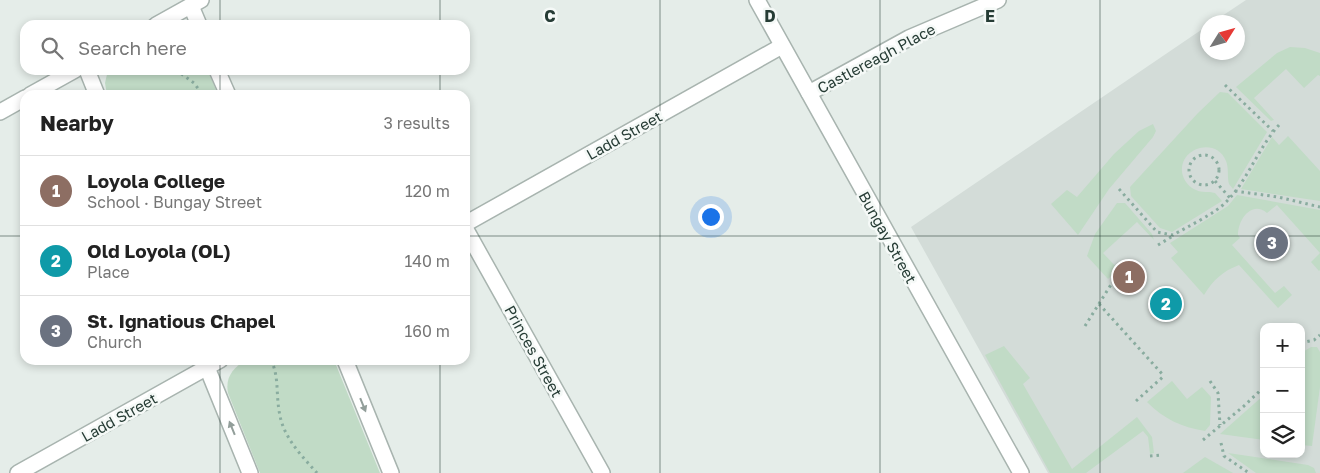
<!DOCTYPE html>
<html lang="en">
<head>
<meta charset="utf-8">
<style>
  body { margin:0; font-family:"Golos Text",sans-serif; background:#f2f2f2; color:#222 }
  .controls { position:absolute; right:15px; bottom:15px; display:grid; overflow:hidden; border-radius:10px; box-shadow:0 2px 8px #0003 }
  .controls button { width:45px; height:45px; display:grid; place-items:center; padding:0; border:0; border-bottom:1px solid #e0e0e0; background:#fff; color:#222; font:25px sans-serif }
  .compass { position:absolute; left:1200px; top:15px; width:45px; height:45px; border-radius:50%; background:#fff; box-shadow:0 2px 8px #0003; rotate:53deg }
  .you { position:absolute; left:710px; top:216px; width:18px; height:18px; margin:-12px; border:4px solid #fff; border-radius:50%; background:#1a73e8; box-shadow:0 0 0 8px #1a73e833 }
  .badge { display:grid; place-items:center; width:32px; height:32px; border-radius:50%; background:#784d44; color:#fff; font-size:16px; font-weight:700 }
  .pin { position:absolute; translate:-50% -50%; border:2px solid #fff; box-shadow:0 1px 5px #0006 }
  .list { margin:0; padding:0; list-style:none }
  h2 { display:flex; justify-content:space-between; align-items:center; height:65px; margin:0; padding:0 20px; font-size:21px }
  h2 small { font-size:16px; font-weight:400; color:#767676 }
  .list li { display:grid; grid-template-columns:32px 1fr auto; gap:15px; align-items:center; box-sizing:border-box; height:70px; padding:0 20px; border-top:1px solid #e0e0e0 }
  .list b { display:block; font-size:19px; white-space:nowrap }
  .list p { margin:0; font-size:16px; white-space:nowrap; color:#767676 }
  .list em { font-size:16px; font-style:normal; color:#767676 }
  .icon { flex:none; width:28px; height:28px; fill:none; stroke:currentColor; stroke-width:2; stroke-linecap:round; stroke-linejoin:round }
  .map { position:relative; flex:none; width:1320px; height:473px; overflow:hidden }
  .search { position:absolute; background:#fff; box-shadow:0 2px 8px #0003; left:20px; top:20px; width:450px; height:55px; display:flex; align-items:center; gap:12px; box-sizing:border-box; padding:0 18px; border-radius:15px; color:#767676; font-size:19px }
  .panel { position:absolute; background:#fff; box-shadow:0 2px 8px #0003; left:20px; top:90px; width:450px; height:275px; border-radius:15px }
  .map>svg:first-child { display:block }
  .built { fill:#d3dcd8; fill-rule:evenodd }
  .green { fill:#c1dbc6 }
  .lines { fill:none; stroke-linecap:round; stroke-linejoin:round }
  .minor-casing { stroke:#a8b4af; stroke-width:18 }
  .path { stroke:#89ac9f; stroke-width:3; stroke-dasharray:2.5 4; stroke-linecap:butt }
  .minor { stroke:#fff; stroke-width:15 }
  .oneway { fill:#929e9a }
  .grid { fill:none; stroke:#263c35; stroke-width:1; stroke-opacity:0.55 }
  .labels { text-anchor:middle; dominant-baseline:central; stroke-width:5; stroke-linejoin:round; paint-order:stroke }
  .street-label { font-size:15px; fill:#263c35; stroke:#f5f9f7 }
  .grid-label { font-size:16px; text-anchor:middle; font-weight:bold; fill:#263c35; stroke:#f5f9f7; stroke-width:5; stroke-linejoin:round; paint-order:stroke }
</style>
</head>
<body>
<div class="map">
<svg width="1320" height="473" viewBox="0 0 1320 473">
  <rect width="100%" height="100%" fill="#e5ede9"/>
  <path class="built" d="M1246 0H1320V473H1048L911 227 1207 26 1208 52H1238V22H1213ZM1264 327H1301V454H1264Z"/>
  <g class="green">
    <path d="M1290 47 1305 48 1320 53V76L1318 75 1304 88 1286 69 1254 98 1274 120 1271 121 1236 87 1277 53Z"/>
    <path d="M108 70H208L218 95H107L105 83Z"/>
    <path d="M1220 92 1228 93 1267 132 1233 189 1229 184C1227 177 1229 168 1226 161 1216 135 1175 149 1183 176 1185 182 1190 188 1196 190 1202 193 1208 191 1215 193L1222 201 1172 232 1160 228 1131 196 1130 187 1198 113Z"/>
    <path d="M1153 124 1156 131 1153 137 1109 189 1078 235 1051 204 1067 190 1077 197 1114 154 1139 131Z"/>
    <path d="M1288 136 1320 171V201L1241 189 1272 137 1279 145Z"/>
    <path d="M1237 195 1320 210V270L1319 271 1311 262 1320 253 1277 205 1267 213C1252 200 1238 219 1238 235L1240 238 1232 245 1275 293 1284 286 1292 295 1278 308 1239 265C1223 271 1213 280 1204 295L1171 258 1178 252 1170 243 1228 206Z"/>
    <path d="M1117 203H1125L1152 234 1154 240 1137 222 1103 253 1118 269 1108 279 1087 256 1095 234Z"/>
    <path d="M1004 346 1030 378 1023 384 1072 469 1137 417 1152 437 1154 453 1150 454 1148 437 1143 431 1086 473H1050L985 355Z"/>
    <path d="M1311 347H1317L1320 352V387L1312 446 1301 445V353Z"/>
    <path d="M246 360H334L380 473H260L228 393C225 377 233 368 246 360Z"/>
    <path d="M1172 381 1187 399 1202 387 1211 397 1210 425 1205 431C1181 427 1164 419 1147 402Z"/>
    <path d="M1264 395V440L1220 434Z"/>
    <path d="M1228 453 1308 465 1314 468 1316 473H1256Z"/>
    <path d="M1205 457 1233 473H1183Z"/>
  </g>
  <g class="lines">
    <defs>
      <g id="minor">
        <path d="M757 0 1021 473"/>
        <path d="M191 6 199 25"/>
        <path d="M156 25 201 0"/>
        <path d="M87 70 97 95"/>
        <path d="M217 70 228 95"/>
        <path d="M809 93 909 38 998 0"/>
        <path d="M30 95 75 70"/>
        <path d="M0 112 25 98"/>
        <path d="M465 224 782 46"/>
        <path d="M465 228 602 473"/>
        <path d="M204 360 250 473"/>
        <path d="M345 360 391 473"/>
        <path d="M18 473 220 360"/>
      </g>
    </defs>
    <use href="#minor" class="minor-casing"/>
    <g class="path">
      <path d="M176 70 194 83 203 95"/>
      <path d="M1225 85 1273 131"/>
      <circle cx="1204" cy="170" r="15"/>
      <path d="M1215 181 1230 198"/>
      <path d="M1119 189 1157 232 1173 235C1187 227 1216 213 1226 202 1248 180 1258 148 1279 125"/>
      <path d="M1235 191 1278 197 1320 207"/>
      <path d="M1158 245 1173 236"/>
      <path d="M1099 304 1164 376"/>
      <path d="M1085 326 1112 283 1122 274"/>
      <path d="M1301 343 1314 340 1320 335"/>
      <path d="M271 360C279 376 276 393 279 410 282 436 300 454 317 473"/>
      <path d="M1210 381 1218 393 1220 425"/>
      <path d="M1136 401 1165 375"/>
      <path d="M1203 440 1244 406 1264 387"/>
      <path d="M1221 443 1224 456 1249 473"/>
      <path d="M1150 456 1161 455"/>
    </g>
    <use href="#minor" class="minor"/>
  </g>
  <defs><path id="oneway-solid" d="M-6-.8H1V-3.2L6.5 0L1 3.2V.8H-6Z" transform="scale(1.25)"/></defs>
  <g class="oneway">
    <use href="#oneway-solid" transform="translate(363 405) rotate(68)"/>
    <use href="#oneway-solid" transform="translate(232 428) rotate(-112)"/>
  </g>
  <path class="grid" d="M220 0V25M440 0V25M660 0V473M880 0V473M1100 0V473M220 70V95M440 70V95M0 236H25M465 236H1320M220 360V473M440 360V473"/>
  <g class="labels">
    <g class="street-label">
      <text transform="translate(876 58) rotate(-28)">Castlereagh Place</text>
      <text transform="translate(624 135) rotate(-29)">Ladd Street</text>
      <text transform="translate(888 237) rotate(61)">Bungay Street</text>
      <text transform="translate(534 351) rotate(61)">Princes Street</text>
      <text transform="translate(119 417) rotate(-29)">Ladd Street</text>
    </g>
  </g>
  <g class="grid-label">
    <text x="550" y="22">C</text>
    <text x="770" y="22">D</text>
    <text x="990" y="22">E</text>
  </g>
</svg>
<div class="controls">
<button>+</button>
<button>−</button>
<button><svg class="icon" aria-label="layers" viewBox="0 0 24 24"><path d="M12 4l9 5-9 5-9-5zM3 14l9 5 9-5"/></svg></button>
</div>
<svg class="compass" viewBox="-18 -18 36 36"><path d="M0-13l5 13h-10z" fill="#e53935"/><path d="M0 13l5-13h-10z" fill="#767676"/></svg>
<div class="you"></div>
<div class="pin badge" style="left:1129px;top:277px;background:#8d6e63">1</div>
<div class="pin badge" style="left:1166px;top:304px;background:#0f9aa8">2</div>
<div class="pin badge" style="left:1272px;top:243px;background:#6b7280">3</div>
<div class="search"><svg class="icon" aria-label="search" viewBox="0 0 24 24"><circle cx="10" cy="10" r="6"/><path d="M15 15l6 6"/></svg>Search here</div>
<section class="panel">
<h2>Nearby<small>3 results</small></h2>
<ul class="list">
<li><span class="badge" style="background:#8d6e63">1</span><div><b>Loyola College</b><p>School · Bungay Street</p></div><em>120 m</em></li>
<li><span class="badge" style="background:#0f9aa8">2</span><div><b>Old Loyola (OL)</b><p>Place</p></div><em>140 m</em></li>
<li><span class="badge" style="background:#6b7280">3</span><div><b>St. Ignatious Chapel</b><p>Church</p></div><em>160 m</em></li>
</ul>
</section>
</div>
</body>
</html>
